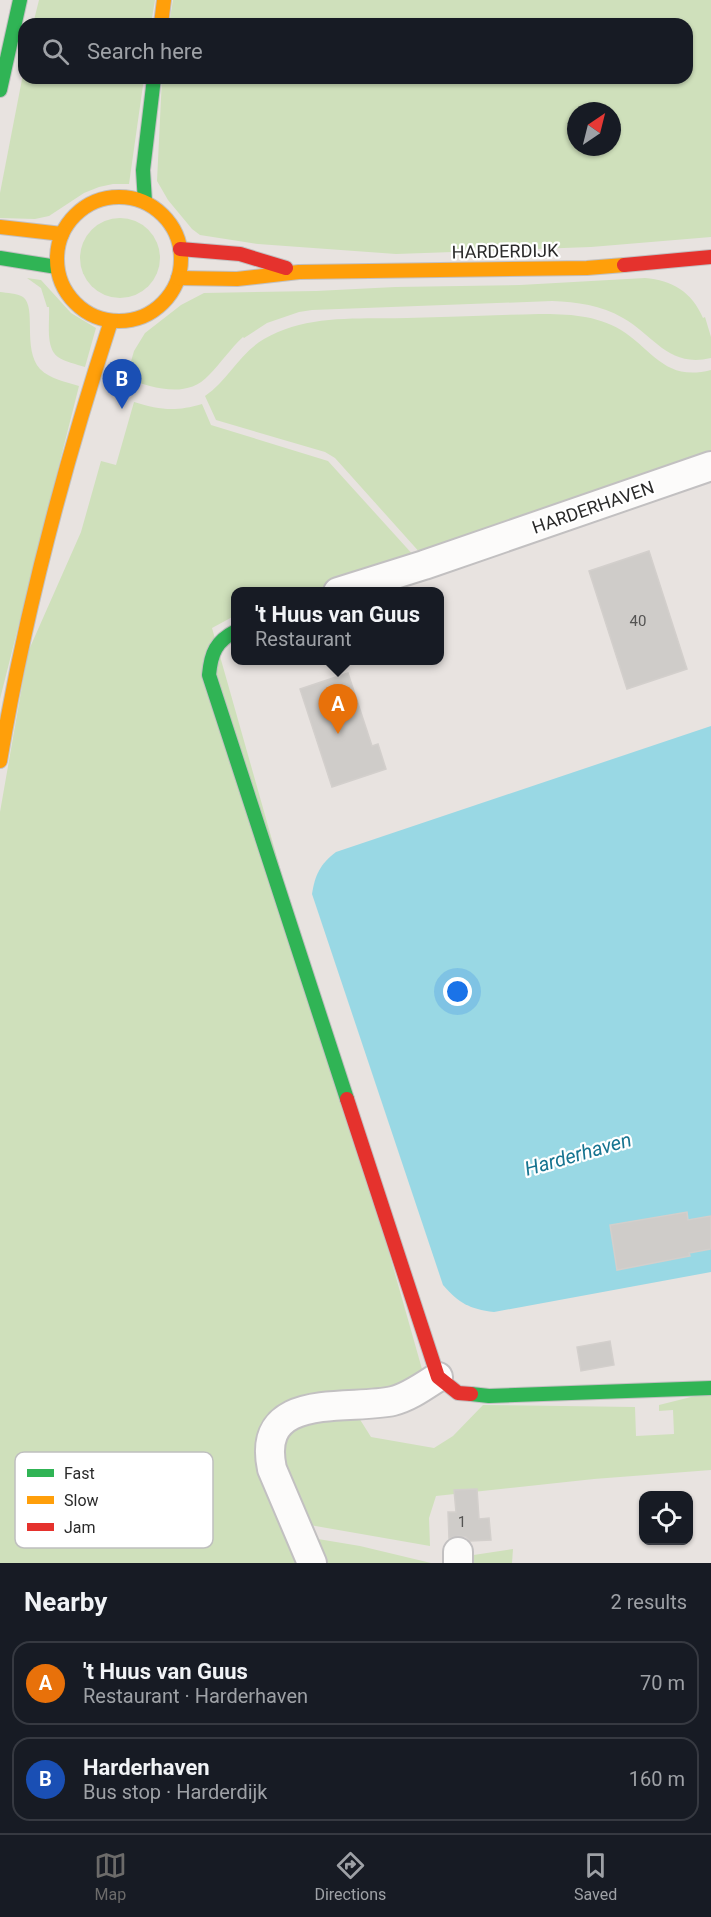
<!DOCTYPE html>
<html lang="en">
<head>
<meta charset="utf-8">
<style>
  body { margin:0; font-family:Roboto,sans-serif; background:#20242c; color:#f1f3f6 }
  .controls { position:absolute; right:18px; bottom:18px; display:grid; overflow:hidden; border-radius:12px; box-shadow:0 2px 4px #0004 }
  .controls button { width:54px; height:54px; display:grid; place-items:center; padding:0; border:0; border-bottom:2px solid #363941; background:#171b24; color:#f1f3f6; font:30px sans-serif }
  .compass { position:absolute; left:567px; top:102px; width:54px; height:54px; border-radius:50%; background:#171b24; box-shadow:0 2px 4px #0004; rotate:35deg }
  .you { position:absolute; left:458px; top:992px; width:21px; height:21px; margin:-15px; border:4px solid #fff; border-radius:50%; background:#1a73e8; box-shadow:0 0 0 9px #1a73e833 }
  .badge { display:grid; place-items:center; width:39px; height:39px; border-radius:50%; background:#6c6b6a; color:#fff; font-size:20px; font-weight:700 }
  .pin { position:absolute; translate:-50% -50px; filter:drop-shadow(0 2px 3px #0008) }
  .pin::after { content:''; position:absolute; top:32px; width:21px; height:18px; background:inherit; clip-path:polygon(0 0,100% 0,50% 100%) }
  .popup { position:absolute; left:231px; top:587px; width:213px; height:78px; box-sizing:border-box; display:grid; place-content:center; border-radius:12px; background:#171b24; filter:drop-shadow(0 2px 4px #0005); font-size:20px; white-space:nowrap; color:#9ea1a6 }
  .popup b { font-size:22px; color:#f1f3f6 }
  .popup::after { content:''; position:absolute; left:50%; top:100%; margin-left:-12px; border:12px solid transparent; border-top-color:#171b24 }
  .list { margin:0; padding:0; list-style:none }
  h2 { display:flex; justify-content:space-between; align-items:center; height:78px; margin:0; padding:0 24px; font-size:26px }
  h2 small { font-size:20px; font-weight:400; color:#9ea1a6 }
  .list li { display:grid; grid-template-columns:39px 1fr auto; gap:18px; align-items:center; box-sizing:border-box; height:84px; margin:0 12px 12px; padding:0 12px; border:2px solid #363941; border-radius:18px }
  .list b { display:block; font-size:22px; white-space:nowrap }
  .list p { margin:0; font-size:20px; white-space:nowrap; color:#9ea1a6 }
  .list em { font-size:20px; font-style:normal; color:#9ea1a6 }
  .icon { flex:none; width:33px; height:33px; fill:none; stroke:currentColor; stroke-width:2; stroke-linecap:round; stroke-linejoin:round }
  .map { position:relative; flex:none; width:711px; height:1563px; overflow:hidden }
  .search { position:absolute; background:#171b24; box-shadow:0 2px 4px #0004; left:18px; right:18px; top:18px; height:66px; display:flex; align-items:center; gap:15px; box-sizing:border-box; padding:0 21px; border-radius:18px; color:#9ea1a6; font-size:22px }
  .sheet { height:270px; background:#171b24 }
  nav { display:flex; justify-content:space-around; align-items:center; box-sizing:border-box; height:84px; border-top:2px solid #363941; background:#171b24; font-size:16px; color:#9ea1a6 }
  nav a { display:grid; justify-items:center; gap:3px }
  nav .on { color:#6c6b6a }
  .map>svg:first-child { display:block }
  .green { fill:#cfe0bb; fill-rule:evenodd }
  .water { fill:#99d8e4 }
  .building { fill:#cfccc9; stroke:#d3cfcc; stroke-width:1.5 }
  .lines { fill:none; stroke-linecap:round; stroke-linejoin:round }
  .street-casing { stroke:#c2c0c1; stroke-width:32 }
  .fast-casing { stroke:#c2c0c1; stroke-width:16 }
  .slow-casing { stroke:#c2c0c1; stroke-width:16 }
  .jam-casing { stroke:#c2c0c1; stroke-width:16 }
  .street { stroke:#fcfbfa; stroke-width:28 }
  .fast { stroke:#30b455; stroke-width:14 }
  .slow { stroke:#ff9f0a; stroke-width:14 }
  .jam { stroke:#e5322d; stroke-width:14 }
  .labels { text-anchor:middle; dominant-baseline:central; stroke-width:4.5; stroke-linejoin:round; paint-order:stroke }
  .number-label { font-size:15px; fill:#545352 }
  .street-label { font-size:18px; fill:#2a2a2a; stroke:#fff }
  .water-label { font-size:20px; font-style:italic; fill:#177490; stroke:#fff }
  .key { fill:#fff; stroke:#bfbfbf; stroke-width:1.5 }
  .key-label { font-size:16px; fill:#2a2a2a }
</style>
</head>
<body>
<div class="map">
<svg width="711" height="1563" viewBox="0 0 711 1563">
  <rect width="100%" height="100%" fill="#e8e3e0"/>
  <g class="green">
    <path d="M39 0H155L151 24H33Z"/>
    <path d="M173 0H711V237L591 247 396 254 258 244 200 235 192 229 168 200 157 181 162 78H687V24H169ZM576 111H612V147H576Z"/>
    <path d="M24 69V78H144L129 184H113L99 187 84 193 49 216 35 219 0 218V193Z"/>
    <circle cx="120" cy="258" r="40"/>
    <path d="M27 278 41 280 71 313 96 328 85 367C76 364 65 362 58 357 45 348 50 321 49 307H47L41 288Z"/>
    <path d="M645 278C672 280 692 292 703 318L705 317 711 337V358C668 368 655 336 623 318 601 305 577 302 552 301L312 310 299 312 267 323 244 338 243 337C230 349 221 363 209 375 186 400 153 387 126 379L134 351 145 333 181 305 204 293 316 291 395 287 520 285Z"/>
    <path d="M0 292C7 293 17 293 23 297 37 307 22 349 40 369 50 379 66 382 79 386L0 699Z"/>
    <path d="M539 314C568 314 596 315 621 330 653 350 665 382 711 370V459L422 555 335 458 325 452 216 420 205 396C228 380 240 353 264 339 306 314 360 319 407 318 451 317 495 315 539 314Z"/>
    <path d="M134 402C160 410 175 412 202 404L211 425 328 461 415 557 310 591 236 592V615L212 628 422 1369 406 1388 273 1420 305 1563H0V812L28 652 81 532 101 461 116 465Z"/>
    <path d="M711 1392V1470L594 1479 436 1496 429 1518 430 1546 304 1524 276 1444 281 1432 354 1410 371 1437 434 1448 453 1436 483 1405 635 1407 636 1436 674 1434 673 1410 659 1411V1405Z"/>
    <path d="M312 1538 360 1546 431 1563H322Z"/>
    <path d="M513 1549 512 1563H467V1556Z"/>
  </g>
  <path class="water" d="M711 726V1272L494 1312C469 1309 459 1303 443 1285L312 894C315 875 320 864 336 852Z"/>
  <g class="building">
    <path d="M649 551 687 669 627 689 589 571Z"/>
    <path d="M348 673 372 746 378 744 386 769 332 787 300 689Z"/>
    <path d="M687 1212 688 1220 711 1216V1249L689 1253 690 1256 617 1270 610 1225Z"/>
    <path d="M610 1341 614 1365 581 1371 577 1347Z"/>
    <path d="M477 1489 479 1519 489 1518 491 1540 470 1541 466 1537 459 1536 449 1538 448 1512H456L454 1490Z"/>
  </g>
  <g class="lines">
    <defs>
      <g id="street">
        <path d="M338 592 424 565 711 466"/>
        <path d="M458 1552V1563"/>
        <path d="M312 1563 272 1469C255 1390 349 1411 393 1401 409 1397 424 1386 438 1377"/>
      </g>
      <g id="fast">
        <path d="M0 90 20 0"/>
        <path d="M145 202 143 170 154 78"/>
        <path d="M0 258 57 267"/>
        <path d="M236 631C216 641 211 653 209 675L347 1099"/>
        <path d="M471 1394 489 1396 711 1388"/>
      </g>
      <g id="slow">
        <path d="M161 24 164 0"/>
        <circle cx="119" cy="259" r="62"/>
        <path d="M0 227 62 234"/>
        <path d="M178 278 237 279 299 272 587 268 624 265"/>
        <path d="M0 761C25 611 64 466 111 321"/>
      </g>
      <g id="jam">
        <path d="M180 249 240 254 286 268"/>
        <path d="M624 265 711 257"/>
        <path d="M347 1099 438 1377 458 1393 471 1394"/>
      </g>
    </defs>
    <use href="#street" class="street-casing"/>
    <use href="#fast" class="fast-casing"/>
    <use href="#slow" class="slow-casing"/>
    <use href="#jam" class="jam-casing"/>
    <use href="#street" class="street"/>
    <use href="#fast" class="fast"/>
    <use href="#slow" class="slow"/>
    <use href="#jam" class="jam"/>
  </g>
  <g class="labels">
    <g class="number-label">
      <text x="638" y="621">40</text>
      <text x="462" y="1522">1</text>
    </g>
    <g class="street-label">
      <text transform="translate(505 251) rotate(-1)">HARDERDIJK</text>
      <text transform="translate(593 507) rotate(-19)">HARDERHAVEN</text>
    </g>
    <g class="water-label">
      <text transform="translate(578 1154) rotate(-16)">Harderhaven</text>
    </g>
  </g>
  <rect x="15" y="1452" width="198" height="96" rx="9" class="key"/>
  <rect x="27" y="1469" width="27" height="8" fill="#30b455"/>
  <rect x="27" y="1496" width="27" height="8" fill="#ff9f0a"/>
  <rect x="27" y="1523" width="27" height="8" fill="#e5322d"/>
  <g class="key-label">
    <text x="64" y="1479">Fast</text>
    <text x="64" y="1506">Slow</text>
    <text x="64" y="1533">Jam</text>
  </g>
</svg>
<div class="controls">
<button><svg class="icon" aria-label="locate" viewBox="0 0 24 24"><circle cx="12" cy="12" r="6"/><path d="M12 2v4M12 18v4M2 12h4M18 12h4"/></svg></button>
</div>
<svg class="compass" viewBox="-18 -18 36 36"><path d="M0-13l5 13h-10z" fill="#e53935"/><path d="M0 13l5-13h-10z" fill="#9ea1a6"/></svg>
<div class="you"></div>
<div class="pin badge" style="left:338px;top:734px;background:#e8710a">A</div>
<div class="popup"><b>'t Huus van Guus</b>Restaurant</div>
<div class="pin badge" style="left:122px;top:409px;background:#1a4fb4">B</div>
<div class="search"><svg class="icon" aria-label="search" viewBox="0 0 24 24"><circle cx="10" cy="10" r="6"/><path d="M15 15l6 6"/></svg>Search here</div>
</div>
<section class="sheet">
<h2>Nearby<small>2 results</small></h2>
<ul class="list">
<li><span class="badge" style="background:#e8710a">A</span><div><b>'t Huus van Guus</b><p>Restaurant · Harderhaven</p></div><em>70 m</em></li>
<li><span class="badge" style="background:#1a4fb4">B</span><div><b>Harderhaven</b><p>Bus stop · Harderdijk</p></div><em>160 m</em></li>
</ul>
</section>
<nav>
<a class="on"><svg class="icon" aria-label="map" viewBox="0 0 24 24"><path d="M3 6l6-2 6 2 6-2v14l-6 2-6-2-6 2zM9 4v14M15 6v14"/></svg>Map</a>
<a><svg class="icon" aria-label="directions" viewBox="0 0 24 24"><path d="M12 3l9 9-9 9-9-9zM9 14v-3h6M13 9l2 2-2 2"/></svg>Directions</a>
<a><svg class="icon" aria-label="saved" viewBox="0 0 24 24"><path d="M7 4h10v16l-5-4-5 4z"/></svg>Saved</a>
</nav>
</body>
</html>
